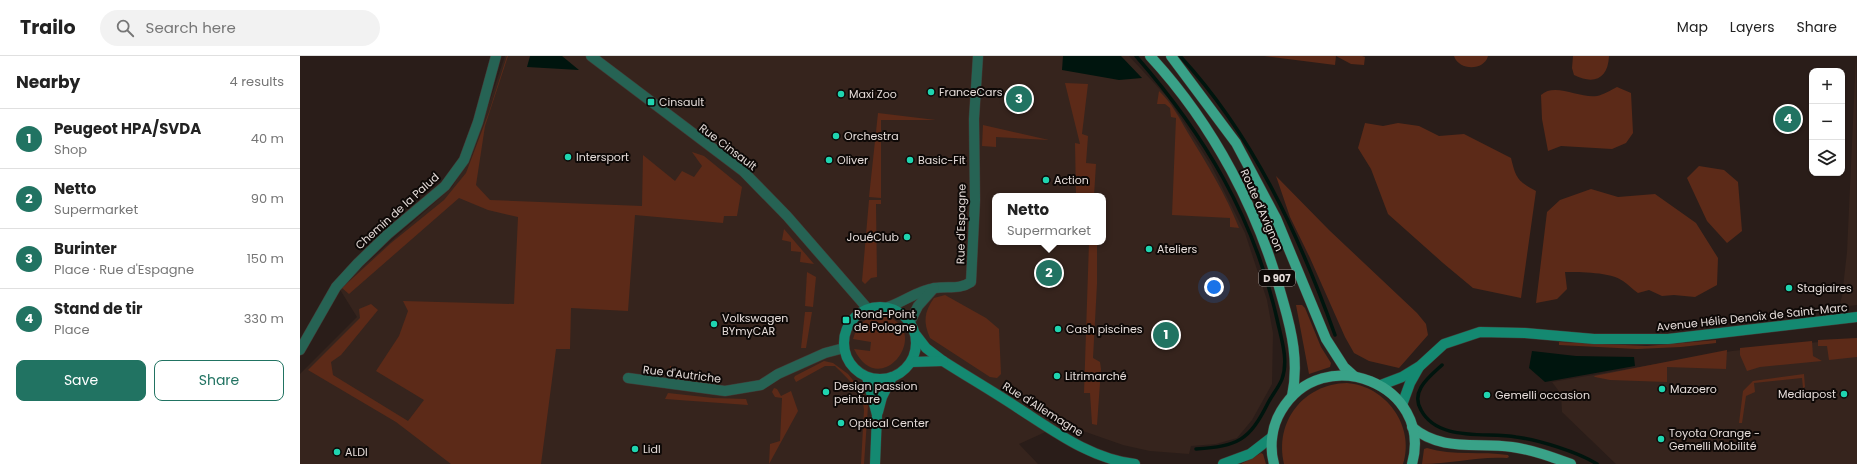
<!DOCTYPE html>
<html lang="en">
<head>
<meta charset="utf-8">
<style>
  body { margin:0; font-family:Poppins,sans-serif; background:#f2f2f2; color:#222 }
  .controls { position:absolute; right:12px; top:12px; display:grid; overflow:hidden; border-radius:8px; box-shadow:0 1px 3px #0004 }
  .controls button { width:36px; height:36px; display:grid; place-items:center; padding:0; border:0; border-bottom:1px solid #e0e0e0; background:#fff; color:#222; font:20px sans-serif }
  .you { position:absolute; left:914px; top:231px; width:14px; height:14px; margin:-10px; border:3px solid #fff; border-radius:50%; background:#1a73e8; box-shadow:0 0 0 6px #1a73e833 }
  .badge { display:grid; place-items:center; width:26px; height:26px; border-radius:50%; background:#217362; color:#fff; font-size:13px; font-weight:700 }
  .pin { position:absolute; translate:-50% -50%; border:2px solid #fff; box-shadow:0 1px 4px #0006 }
  .popup { position:absolute; left:692px; top:137px; width:114px; height:52px; box-sizing:border-box; display:grid; place-content:center; border-radius:8px; background:#fff; filter:drop-shadow(0 1px 3px #0005); font-size:13px; white-space:nowrap; color:#767676 }
  .popup b { font-size:15px; color:#222 }
  .popup::after { content:''; position:absolute; left:50%; top:100%; margin-left:-8px; border:8px solid transparent; border-top-color:#fff }
  .list { margin:0; padding:0; list-style:none }
  h2 { display:flex; justify-content:space-between; align-items:center; height:52px; margin:0; padding:0 16px; font-size:17px }
  h2 small { font-size:13px; font-weight:400; color:#767676 }
  .list li { display:grid; grid-template-columns:26px 1fr auto; gap:12px; align-items:center; box-sizing:border-box; height:60px; padding:0 16px; border-top:1px solid #e0e0e0 }
  .list b { display:block; font-size:15px; white-space:nowrap }
  .list p { margin:0; font-size:13px; white-space:nowrap; color:#767676 }
  .list em { font-size:13px; font-style:normal; color:#767676 }
  .actions { display:flex; gap:8px; padding:12px 16px }
  .actions a { flex:1; padding:9px 0; border:1px solid #217362; border-radius:8px; text-align:center; font-size:14px; color:#217362 }
  .actions .main { background:#217362; color:#fff }
  .icon { flex:none; width:22px; height:22px; fill:none; stroke:currentColor; stroke-width:2; stroke-linecap:round; stroke-linejoin:round }
  .map { position:relative; flex:none; width:1557px; height:408px; overflow:hidden }
  header { display:flex; align-items:center; gap:24px; box-sizing:border-box; height:56px; padding:0 20px; background:#fff; border-bottom:1px solid #e0e0e0 }
  header strong { font-size:19px }
  nav { display:flex; gap:22px; margin-inline-start:auto; font-size:14px }
  .search { width:280px; height:36px; background:#f2f2f2; display:flex; align-items:center; gap:10px; box-sizing:border-box; padding:0 14px; border-radius:22px; color:#767676; font-size:15px }
  main { display:flex }
  aside { flex:1; background:#fff }
  .map>svg:first-child { display:block }
  .built { fill:#36241d; fill-rule:evenodd }
  .green { fill:#5c2a18 }
  .water { fill:#00150e }
  .lines { fill:none; stroke-linecap:round; stroke-linejoin:round }
  .stream { stroke:#00150e; stroke-width:3.5 }
  .street-casing { stroke:#443834; stroke-width:11 }
  .secondary-casing { stroke:#443834; stroke-width:11 }
  .primary-casing { stroke:#443834; stroke-width:11 }
  .street { stroke:#266354; stroke-width:10 }
  .secondary { stroke:#148971; stroke-width:10 }
  .primary { stroke:#39a288; stroke-width:10 }
  .poi-dot { fill:#1fd5b0; stroke:#0e0907; stroke-width:1.5 }
  .labels { text-anchor:middle; dominant-baseline:central; stroke-width:4; stroke-linejoin:round; paint-order:stroke }
  .shield { fill:#0e0907; stroke:#a49d9a; stroke-width:1 }
  .shield-label { font-size:10px; font-weight:bold; fill:#e5dcd9 }
  .poi-label { font-size:11px; fill:#e5dcd9; stroke:#0e0907; text-anchor:start }
  .street-label { font-size:11px; fill:#e5dcd9; stroke:#0e0907 }
</style>
</head>
<body>
<header>
<strong>Trailo</strong>
<div class="search"><svg class="icon" aria-label="search" viewBox="0 0 24 24"><circle cx="10" cy="10" r="6"/><path d="M15 15l6 6"/></svg>Search here</div>
<nav><a>Map</a><a>Layers</a><a>Share</a></nav>
</header>
<main>
<aside>
<h2>Nearby<small>4 results</small></h2>
<ul class="list">
<li><span class="badge">1</span><div><b>Peugeot HPA/SVDA</b><p>Shop</p></div><em>40 m</em></li>
<li><span class="badge">2</span><div><b>Netto</b><p>Supermarket</p></div><em>90 m</em></li>
<li><span class="badge">3</span><div><b>Burinter</b><p>Place · Rue d'Espagne</p></div><em>150 m</em></li>
<li><span class="badge">4</span><div><b>Stand de tir</b><p>Place</p></div><em>330 m</em></li>
</ul>
<div class="actions"><a class="main">Save</a><a>Share</a></div>
</aside>
<div class="map">
<svg width="1557" height="408" viewBox="0 0 1557 408">
  <rect width="100%" height="100%" fill="#2a1d19"/>
  <g class="built">
    <path d="M205 0H829L868 42 911 109 945 177 967 244 973 277 972 328 952 364 937 382 916 388 891 390 889 398 850 395 823 389 763 368 719 388 738 408H0V318L57 261 39 232 152 131 171 100ZM695 140H803V186H695Z"/>
    <path d="M1556 0 1557 249 1539 251 1542 240 1547 196Z"/>
    <path d="M1557 282V408H1316L1262 356 1261 338 1252 326 1432 295Z"/>
  </g>
  <g class="green">
    <path d="M207 0H208L185 70 176 129 190 144 342 150 343 99 375 125 382 115 394 121 402 110 392 96 404 100 442 131 437 160H424L423 167 335 159 328 255 271 252 270 293H256L241 408H151L96 366 8 314 60 262 59 253 71 248 78 254 41 299 31 306 33 319 108 365 124 344 76 315 99 280 108 255 103 245 214 248 218 161 188 154 159 142 49 238 42 232 91 187 144 144 166 117 189 56Z"/>
    <path d="M964 0H1062L1065 1 1064 9 1051 8 1036 0 1035 9Z"/>
    <path d="M1154 0H1188C1184 15 1159 15 1154 0Z"/>
    <path d="M1270 0H1309C1308 23 1294 29 1274 19L1272 12 1273 0Z"/>
    <path d="M765 27 788 28 782 78 788 80 786 107 796 108 794 140H776L775 87 780 88Z"/>
    <path d="M1317 31 1331 37 1333 77 1326 87 1312 93 1261 90 1248 95 1242 63 1241 39C1255 26 1280 43 1297 40 1303 39 1311 34 1317 31Z"/>
    <path d="M859 35C872 47 879 62 888 77 907 108 926 139 939 172L930 171V162L872 159 876 62 871 61 870 52 865 48H857Z"/>
    <path d="M578 57 636 64H581V142L569 141Z"/>
    <path d="M1065 67 1083 70 1098 67 1119 70 1139 80 1164 78 1211 102C1216 123 1218 125 1236 135L1221 242 1173 232 1143 207 1088 158 1071 113 1058 92Z"/>
    <path d="M683 69 749 84 696 81V91L682 90Z"/>
    <path d="M1399 110 1424 114 1438 126 1442 175 1427 187 1407 165 1387 122Z"/>
    <path d="M976 120 1029 174 1117 257 1126 268 1128 279 1099 312 1069 305 1054 297 1045 281 1010 202 990 161Z"/>
    <path d="M1291 133 1318 141 1355 138 1396 167 1418 202 1417 229 1395 241 1374 239 1362 240 1349 234 1338 237C1332 233 1329 229 1323 225 1311 216 1280 216 1265 216L1267 233 1257 243 1236 247 1247 156 1260 144Z"/>
    <path d="M569 144H581V148H576L577 221 571 222 565 228 562 225Z"/>
    <path d="M484 173 514 208 500 206 501 196 491 195V186L482 184Z"/>
    <path d="M789 186H797V228L793 302 800 306 801 313 797 369 792 368 790 337H784Z"/>
    <path d="M507 216 516 221 513 251 505 250Z"/>
    <path d="M645 239 686 262 699 273 701 318 697 322 690 321 630 282C623 266 624 256 634 242Z"/>
    <path d="M996 249H1002L1005 252 1021 291 1031 307 1030 311 1009 318Z"/>
    <path d="M505 256H512L506 292H501Z"/>
    <path d="M580 259C638 269 581 349 554 293L570 295 571 286 553 283C557 269 565 261 580 259Z"/>
    <path d="M1557 282V301L1529 304 1527 290H1518V284Z"/>
    <path d="M1416 284V287L1381 291 1337 293 1259 289V286L1347 290Z"/>
    <path d="M1512 285 1513 300 1522 305 1460 311 1447 315 1440 299V292Z"/>
    <path d="M1427 294 1426 313 1367 311V326L1310 324 1295 321 1294 320Z"/>
    <path d="M524 305 533 307 548 318 565 339 568 350 564 408H561L564 354C563 335 548 323 535 310H525L496 326 494 322 495 320Z"/>
    <path d="M370 310 407 327 368 323Z"/>
    <path d="M1504 318 1505 331 1503 332 1502 322 1454 327 1455 336 1446 340 1442 367H1439L1443 335 1453 325Z"/>
    <path d="M1047 327C1086 330 1115 370 1103 408H984C974 366 1003 328 1047 327Z"/>
    <path d="M474 332 477 333 481 340 491 335 498 355 469 408 470 388 480 385 482 342 475 341 472 336Z"/>
    <path d="M368 337 413 342 446 343 448 349 365 343Z"/>
    <path d="M1127 392C1153 400 1182 395 1208 399L1209 401 1207 402C1178 400 1151 408 1122 408L1124 393Z"/>
    <path d="M961 397 963 398 966 408H941Z"/>
  </g>
  <g class="water">
    <path d="M230 0H262L279 14 227 11Z"/>
    <path d="M763 0H821L842 22 819 24 762 14Z"/>
    <path d="M1232 295 1276 300 1334 301 1335 310 1245 326 1229 312Z"/>
  </g>
  <g class="lines">
    <g class="stream">
      <path d="M836 0C904 78 954 161 977 263 981 282 989 304 982 323 979 331 972 339 968 347 949 385 938 390 896 393"/>
      <path d="M880 0C953 79 999 179 1035 279"/>
      <path d="M1142 309C1129 321 1110 335 1121 354 1138 386 1186 376 1216 381 1239 384 1278 396 1297 408"/>
    </g>
    <defs>
      <g id="street">
        <path d="M291 0 443 115 487 160 568 253"/>
        <path d="M588 251C604 246 618 234 635 232 649 230 659 234 671 226L675 144 674 63 678 0"/>
        <path d="M610 266 618 250 634 232"/>
        <path d="M0 294 36 231 58 207 88 178 145 130 164 104 178 66 196 0"/>
        <path d="M328 322 425 335 461 329 478 318 525 297 544 292"/>
      </g>
      <g id="secondary">
        <circle cx="580" cy="287" r="36"/>
        <path d="M616 279 626 292 643 305C668 321 694 336 718 352 754 375 791 403 835 408"/>
        <path d="M612 306 643 305"/>
        <path d="M567 321 577 359 575 408"/>
        <path d="M1081 329 1102 321 1120 310 1144 288 1180 276 1225 277 1294 283H1368L1557 261"/>
        <path d="M1102 349 1110 327 1119 311"/>
        <path d="M578 356 582 341 592 321"/>
        <path d="M923 408 950 398 972 381"/>
      </g>
      <g id="primary">
        <path d="M850 0C913 68 959 155 983 245 992 276 999 307 992 340"/>
        <path d="M871 0 936 87 976 162 1026 283 1044 311 1054 320"/>
        <path d="M1112 371C1141 396 1177 386 1212 391 1233 394 1252 401 1271 408"/>
        <path d="M974 408C969 390 972 370 981 355 1023 284 1134 329 1112 408"/>
      </g>
    </defs>
    <use href="#street" class="street-casing"/>
    <use href="#secondary" class="secondary-casing"/>
    <use href="#primary" class="primary-casing"/>
    <use href="#street" class="street"/>
    <use href="#secondary" class="secondary"/>
    <use href="#primary" class="primary"/>
  </g>
  <g class="poi-dot">
    <circle cx="631" cy="36" r="4"/>
    <circle cx="541" cy="38" r="4"/>
    <rect x="347" y="42" width="8" height="8" rx="2"/>
    <circle cx="536" cy="80" r="4"/>
    <circle cx="268" cy="101" r="4"/>
    <circle cx="529" cy="104" r="4"/>
    <circle cx="610" cy="104" r="4"/>
    <circle cx="746" cy="124" r="4"/>
    <circle cx="607" cy="181" r="4"/>
    <circle cx="849" cy="193" r="4"/>
    <circle cx="1489" cy="232" r="4"/>
    <rect x="542" y="260" width="8" height="8" rx="2"/>
    <circle cx="414" cy="268" r="4"/>
    <circle cx="758" cy="273" r="4"/>
    <circle cx="757" cy="320" r="4"/>
    <circle cx="1362" cy="333" r="4"/>
    <circle cx="526" cy="336" r="4"/>
    <circle cx="1544" cy="338" r="4"/>
    <circle cx="1187" cy="339" r="4"/>
    <circle cx="541" cy="367" r="4"/>
    <circle cx="1361" cy="383" r="4"/>
    <circle cx="335" cy="393" r="4"/>
    <circle cx="37" cy="396" r="4"/>
  </g>
  <g class="labels">
    <rect class="shield" x="959" y="214" width="36" height="16" rx="3"/>
    <g class="shield-label">
      <text x="977" y="222">D 907</text>
    </g>
    <g class="poi-label">
      <text x="639" y="36">FranceCars</text>
      <text x="549" y="38">Maxi Zoo</text>
      <text x="359" y="46">Cinsault</text>
      <text x="544" y="80">Orchestra</text>
      <text x="276" y="101">Intersport</text>
      <text x="537" y="104">Oliver</text>
      <text x="618" y="104">Basic-Fit</text>
      <text x="754" y="124">Action</text>
      <text x="599" y="181" text-anchor="end">JouéClub</text>
      <text x="857" y="193">Ateliers</text>
      <text x="1497" y="232">Stagiaires</text>
      <text x="554" y="258">Rond-Point<tspan x="554" dy="13">de Pologne</tspan></text>
      <text x="422" y="262">Volkswagen<tspan x="422" dy="13">BYmyCAR</tspan></text>
      <text x="766" y="273">Cash piscines</text>
      <text x="765" y="320">Litrimarché</text>
      <text x="534" y="330">Design passion<tspan x="534" dy="13">peinture</tspan></text>
      <text x="1370" y="333">Mazoero</text>
      <text x="1536" y="338" text-anchor="end">Mediapost</text>
      <text x="1195" y="339">Gemelli occasion</text>
      <text x="549" y="367">Optical Center</text>
      <text x="1369" y="377">Toyota Orange -<tspan x="1369" dy="13">Gemelli Mobilité</tspan></text>
      <text x="343" y="393">Lidl</text>
      <text x="45" y="396">ALDI</text>
    </g>
    <g class="street-label">
      <text transform="translate(428 91) rotate(37)">Rue Cinsault</text>
      <text transform="translate(962 154) rotate(66)">Route d'Avignon</text>
      <text transform="translate(97 155) rotate(-42)">Chemin de la Palud</text>
      <text transform="translate(661 168) rotate(-89)">Rue d'Espagne</text>
      <text transform="translate(1452 261) rotate(-6)">Avenue Hélie Denoix de Saint-Marc</text>
      <text transform="translate(382 318) rotate(7)">Rue d'Autriche</text>
      <text transform="translate(743 353) rotate(32)">Rue d'Allemagne</text>
    </g>
  </g>
</svg>
<div class="controls">
<button>+</button>
<button>−</button>
<button><svg class="icon" aria-label="layers" viewBox="0 0 24 24"><path d="M12 4l9 5-9 5-9-5zM3 14l9 5 9-5"/></svg></button>
</div>
<div class="you"></div>
<div class="pin badge" style="left:866px;top:279px">1</div>
<div class="pin badge" style="left:749px;top:217px">2</div>
<div class="popup"><b>Netto</b>Supermarket</div>
<div class="pin badge" style="left:719px;top:43px">3</div>
<div class="pin badge" style="left:1488px;top:63px">4</div>
</div>
</main>
</body>
</html>
